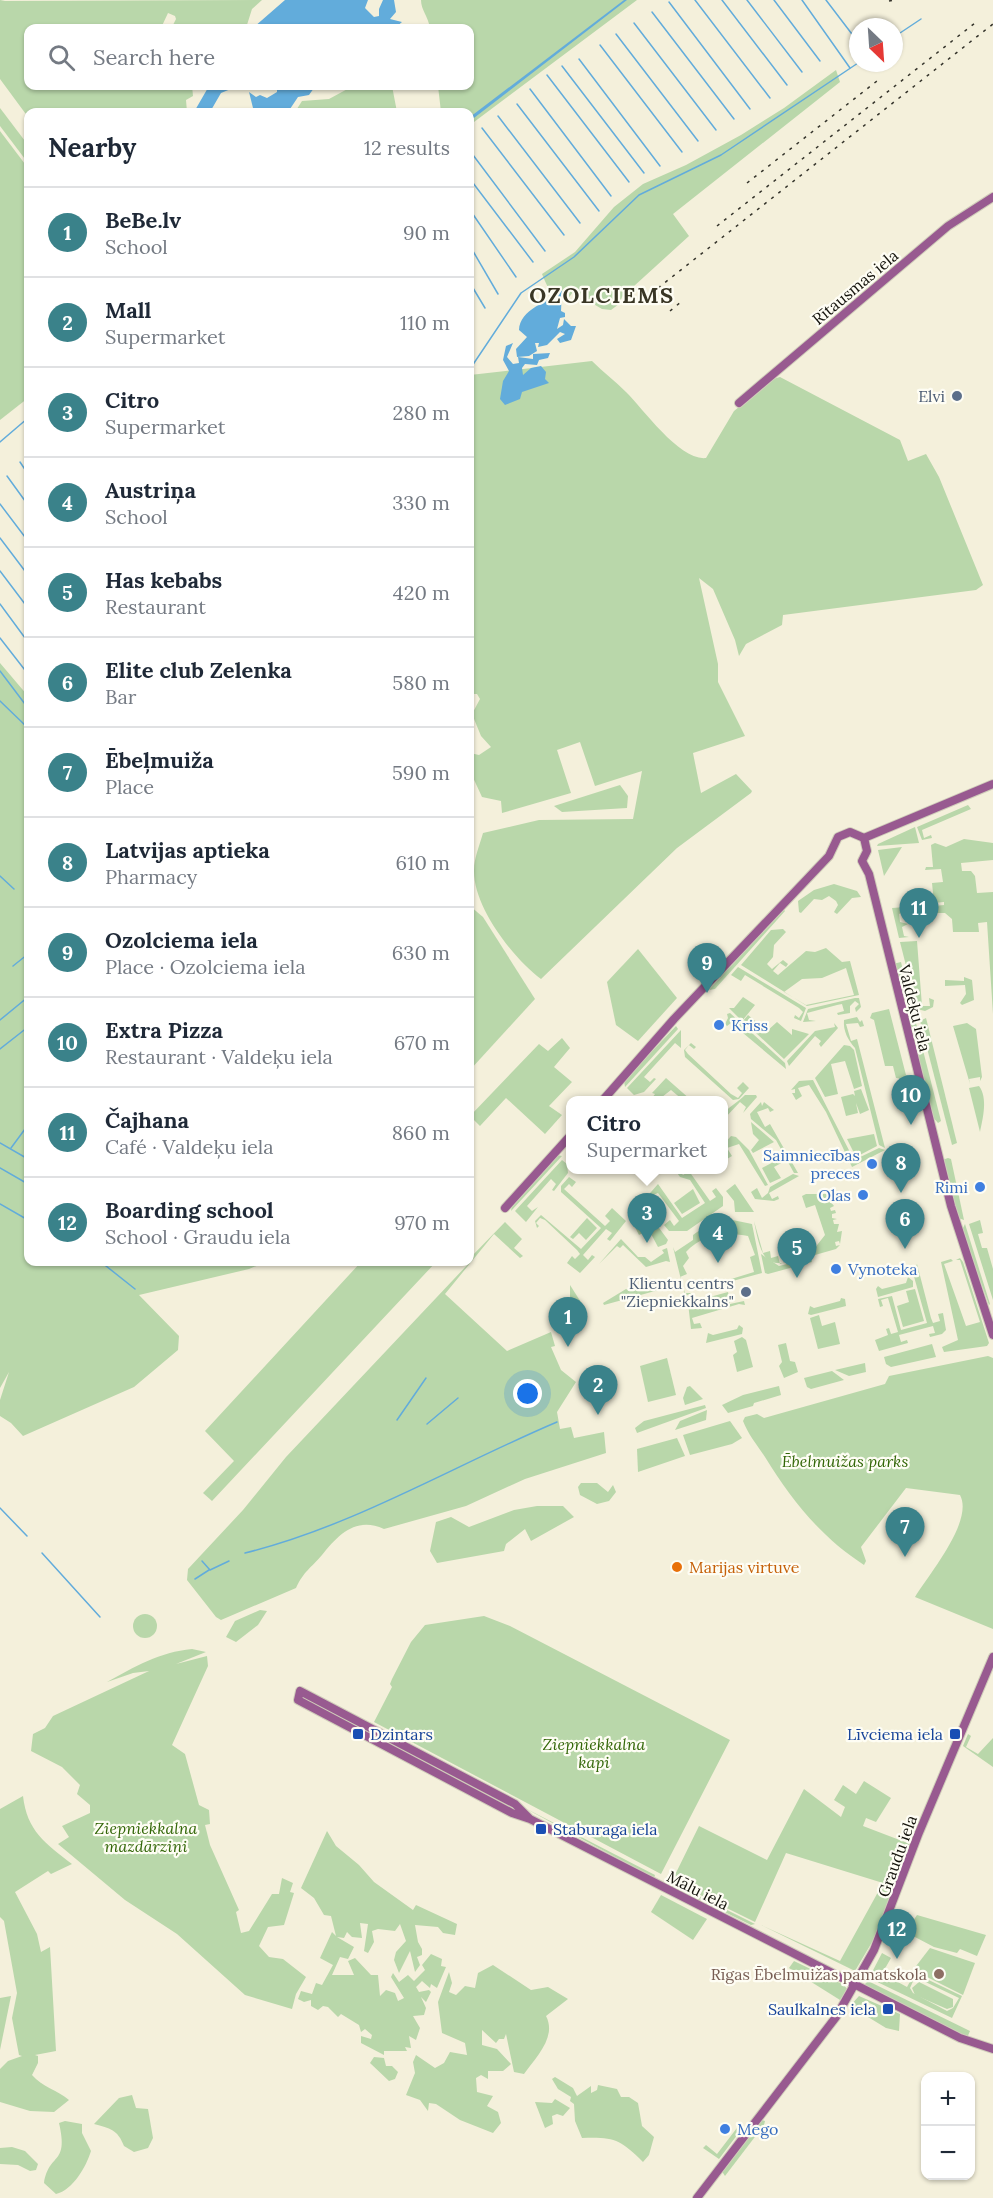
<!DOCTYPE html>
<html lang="en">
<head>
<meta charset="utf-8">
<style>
  body { margin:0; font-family:Lora,serif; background:#f6f6f7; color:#1f2937 }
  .controls { position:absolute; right:18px; bottom:18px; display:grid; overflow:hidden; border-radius:12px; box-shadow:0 2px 4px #0004 }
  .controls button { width:54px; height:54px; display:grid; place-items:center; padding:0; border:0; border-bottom:2px solid #e0e1e3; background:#fff; color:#1f2937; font:30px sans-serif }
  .compass { position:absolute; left:849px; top:18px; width:54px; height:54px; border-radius:50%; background:#fff; box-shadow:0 2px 4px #0004; rotate:155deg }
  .you { position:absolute; left:528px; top:1394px; width:21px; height:21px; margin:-15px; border:4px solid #fff; border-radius:50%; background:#1a73e8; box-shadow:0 0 0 9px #1a73e833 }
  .badge { display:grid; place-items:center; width:39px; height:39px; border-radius:50%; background:#3a828a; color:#fff; font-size:20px; font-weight:700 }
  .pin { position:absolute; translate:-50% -50px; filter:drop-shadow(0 2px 3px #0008) }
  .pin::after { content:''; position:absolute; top:32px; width:21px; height:18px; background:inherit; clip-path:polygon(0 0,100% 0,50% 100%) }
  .popup { position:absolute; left:566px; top:1096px; width:162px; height:78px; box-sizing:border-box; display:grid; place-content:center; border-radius:12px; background:#fff; filter:drop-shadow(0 2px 4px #0005); font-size:20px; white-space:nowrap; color:#747a83 }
  .popup b { font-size:22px; color:#1f2937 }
  .popup::after { content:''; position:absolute; left:50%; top:100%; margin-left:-12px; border:12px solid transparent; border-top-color:#fff }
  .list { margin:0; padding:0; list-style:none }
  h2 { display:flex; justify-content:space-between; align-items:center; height:78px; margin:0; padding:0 24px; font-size:26px }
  h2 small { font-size:20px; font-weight:400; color:#747a83 }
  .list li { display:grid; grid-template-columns:39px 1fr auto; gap:18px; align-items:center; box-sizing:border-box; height:90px; padding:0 24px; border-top:2px solid #e0e1e3 }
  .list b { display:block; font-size:22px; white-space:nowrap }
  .list p { margin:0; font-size:20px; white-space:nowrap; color:#747a83 }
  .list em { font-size:20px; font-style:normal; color:#747a83 }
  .icon { flex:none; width:33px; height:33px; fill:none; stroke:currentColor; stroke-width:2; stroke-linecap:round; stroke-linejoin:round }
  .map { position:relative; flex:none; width:993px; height:2198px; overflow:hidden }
  .search { position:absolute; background:#fff; box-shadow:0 2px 4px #0004; left:24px; top:24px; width:450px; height:66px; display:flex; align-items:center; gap:15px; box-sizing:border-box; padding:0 21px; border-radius:12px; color:#747a83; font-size:22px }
  .panel { position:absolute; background:#fff; box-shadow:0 2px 4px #0004; left:24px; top:108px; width:450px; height:1158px; border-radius:12px }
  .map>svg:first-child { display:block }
  .green { fill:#b9d7aa; fill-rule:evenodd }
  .water { fill:#62acdb }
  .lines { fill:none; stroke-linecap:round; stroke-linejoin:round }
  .stream { stroke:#62acdb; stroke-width:1.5 }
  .secondary-casing { stroke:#d0cdba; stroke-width:10 }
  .secondary { stroke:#985a90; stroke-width:8 }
  .rail { stroke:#35342b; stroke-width:1.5; stroke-dasharray:3 6; stroke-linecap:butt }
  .service-dot { fill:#5c6f8a; stroke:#fefdf4; stroke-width:2 }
  .shop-dot { fill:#3f7fe0; stroke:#fefdf4; stroke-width:2 }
  .food-dot { fill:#e8710a; stroke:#fefdf4; stroke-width:2 }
  .transit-dot { fill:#1a4fb4; stroke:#fefdf4; stroke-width:2 }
  .education-dot { fill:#8d6e63; stroke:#fefdf4; stroke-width:2 }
  .labels { text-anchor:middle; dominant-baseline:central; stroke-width:4.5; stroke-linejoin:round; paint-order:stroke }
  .street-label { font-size:16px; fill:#14130c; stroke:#fefdf4 }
  .service-label { font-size:16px; fill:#4e5e75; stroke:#fefdf4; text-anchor:end }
  .shop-label { font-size:16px; fill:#366cbe; stroke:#fefdf4; text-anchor:start }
  .park-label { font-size:16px; font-style:italic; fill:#326607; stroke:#fefdf4 }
  .food-label { font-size:16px; fill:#c56008; stroke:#fefdf4; text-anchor:start }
  .transit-label { font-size:16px; fill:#164399; stroke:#fefdf4; text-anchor:start }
  .education-label { font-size:16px; fill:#785e54; stroke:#fefdf4; text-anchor:end }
  .district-label { font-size:22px; font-weight:bold; letter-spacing:1.5px; fill:#393625; stroke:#fefdf4 }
</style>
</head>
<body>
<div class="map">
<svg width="993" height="2198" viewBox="0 0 993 2198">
  <rect width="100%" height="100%" fill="#f4f0db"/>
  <g class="green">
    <path d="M0 0 5 1 262 0 252 9 246 28H168L172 27 176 19 175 16 168 13 161 28H28V86H192L193 96 186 100 187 112H28V117L0 79Z"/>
    <path d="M421 0H637L470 125V112H441L438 86H470V28H430C428 16 421 10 421 0Z"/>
    <path d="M836 70 840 82 673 214 689 236 622 297 619 304 611 310 602 309 573 292 567 300C552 299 547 286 542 274L575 252 614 207 643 184 686 165 741 135 784 108Z"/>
    <path d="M353 86H392L397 112H295L302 101 329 99Z"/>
    <path d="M0 108 28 145V163L0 126Z"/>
    <path d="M0 131 28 168V398L0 420Z"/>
    <path d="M592 361C603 372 615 381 626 392 644 410 680 461 706 458L734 411 773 379 780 377 900 440 908 461 926 454 939 477 983 585 976 590 783 615 782 625 746 644 739 656 735 640 713 589 699 578 718 664V682L745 736 693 753 701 793 736 774 752 791 751 793 677 848 541 979C513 958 473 907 474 870 474 858 480 844 483 833L539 820 633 819 642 771 595 786 580 742 557 750 571 793 502 813 501 801 482 797 470 771V753L479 755 491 747 481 736 472 714 480 699 477 694H470V375Z"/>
    <path d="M0 663 28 696V1262H266L249 1269 139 1295 179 1336 178 1350 134 1387 23 1436 11 1423 0 1416V1400L9 1372 0 1388Z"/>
    <path d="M620 785 628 796 627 808 562 812 554 806Z"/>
    <path d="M968 805 971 809 922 830 924 838 931 835 932 838 922 840 917 827Z"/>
    <path d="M915 827 919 843 877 846 878 844Z"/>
    <path d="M964 839 993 843V860L961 863 962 871H971L975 876 977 893 993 892V1014L987 922 978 923 979 932H953L952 919 945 913H934V906L944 905V902L934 903 932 883 943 882 941 869 925 870 926 867H933L931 845 935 843 946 847Z"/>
    <path d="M902 847 884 876 878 850Z"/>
    <path d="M834 884 857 891 861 897 852 898 837 914 834 912 838 905 836 901 829 896 822 900 814 899 801 913 799 912 798 901 814 890Z"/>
    <path d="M470 906 483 917 535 999 470 1070Z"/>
    <path d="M906 907V911L899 914 900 922 908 924 902 927 904 936 909 937 899 938 892 908Z"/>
    <path d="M783 909 785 911 715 989 709 990Z"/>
    <path d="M783 929 786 932 774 945 773 957 767 964 772 969 783 960 788 964 786 967 780 963 773 971 778 975 806 951 815 952 826 948 842 962 850 961 859 995 807 1006 741 965 771 930ZM846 968 854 995 806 1005 784 992 802 979 822 978Z"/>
    <path d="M917 941 922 1006H930L929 998 934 1000 933 1007 925 1011 917 1009 900 942Z"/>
    <path d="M638 949 677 998 638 1041 616 1025 607 982Z"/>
    <path d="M901 962 910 1000 906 1004 893 964Z"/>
    <path d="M738 967 806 1008 801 1021 794 1018 795 1015 799 1018 803 1012 799 1008 745 975 741 981 731 975Z"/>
    <path d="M964 977 972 980 974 1000 962 1005 960 1003 966 994 965 985 945 986V980L964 981Z"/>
    <path d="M743 997 755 1005 742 1021 729 1008H734Z"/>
    <path d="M855 998H859L861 1007 856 1012 855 1008 859 1004 855 1001 850 1006V1013L838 1015 837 1013 844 1011 842 1004 837 1005 807 1013 809 1020 816 1021 803 1022 808 1009Z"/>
    <path d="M889 1009 906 1075 912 1078 913 1083 911 1080 896 1078 893 1066H885L874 1020 870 1018 872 1013Z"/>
    <path d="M730 1013 785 1063 786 1069 731 1023 727 1026 725 1024 728 1018 727 1014Z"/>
    <path d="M748 1015 767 1031 777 1022 792 1035V1029L809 1034 784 1059 743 1021Z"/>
    <path d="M857 1017 860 1022 862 1020 864 1026 860 1027 858 1023 846 1024 851 1041 857 1039 885 1148 879 1145 855 1048C848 1040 843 1031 844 1020Z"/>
    <path d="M926 1018 957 1143 952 1145 920 1021Z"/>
    <path d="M915 1019 941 1121 938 1123 930 1114 909 1021Z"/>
    <path d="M834 1023 838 1028 821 1047 819 1044 821 1041 815 1036 789 1066 787 1061 815 1031 835 1027Z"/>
    <path d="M967 1023 976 1029 982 1077 980 1081V1077L969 1079 970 1084 953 1026Z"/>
    <path d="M676 1026 678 1029 625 1087 624 1081Z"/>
    <path d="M681 1030V1048L675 1043 644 1077 650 1082 654 1078 656 1079 644 1092 634 1095 627 1088Z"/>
    <path d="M562 1038 570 1048 554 1067 572 1082 549 1106 562 1115 545 1134 506 1098 480 1126 470 1116 539 1044 548 1051Z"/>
    <path d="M691 1043 696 1047 694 1049 689 1045 685 1050 688 1054 731 1094 738 1098 742 1093 737 1088 743 1082 749 1088 739 1099 733 1100 685 1057 684 1050Z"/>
    <path d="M844 1045 850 1046 854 1050 862 1086 854 1089 845 1061 831 1064 838 1094 825 1097 815 1078Z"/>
    <path d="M666 1078 691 1100H683L671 1090 662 1097 665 1100 652 1098 655 1094 652 1093Z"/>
    <path d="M813 1080 854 1160 879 1148 885 1150 852 1167 826 1112 809 1085 798 1088 802 1096 796 1100 792 1093H795V1089L791 1090 799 1081Z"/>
    <path d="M979 1086C988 1098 983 1118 980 1132L969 1088Z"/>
    <path d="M861 1089 869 1110 860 1114 856 1103 858 1113 846 1116 841 1097 853 1094 855 1096 854 1091Z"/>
    <path d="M745 1095H756L757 1097 743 1113 746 1107 740 1102 724 1119V1113C731 1105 738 1102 745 1095Z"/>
    <path d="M761 1102 762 1106 764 1102 774 1110 770 1112 768 1108 757 1112 765 1127 770 1124 798 1173H794L776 1140 751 1119 750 1114Z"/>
    <path d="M751 1122 774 1142 753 1153 751 1150 759 1140 753 1134Z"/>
    <path d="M874 1134 877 1146 856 1157 847 1139Z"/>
    <path d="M731 1136 736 1137 749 1150 768 1185 765 1186 739 1144 727 1148 732 1156 727 1159 724 1154V1144Z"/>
    <path d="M557 1155 562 1156 511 1211 512 1205Z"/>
    <path d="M783 1157 785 1161 774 1167 781 1178 770 1183 762 1168Z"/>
    <path d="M948 1158 951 1159 964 1220 958 1218 942 1160Z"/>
    <path d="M562 1160 567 1164 568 1173 554 1191 552 1190 556 1184 551 1179 527 1206 532 1211 538 1207 526 1222 515 1211Z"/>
    <path d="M675 1170H679L683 1175 689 1171 710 1201 716 1197 712 1191 716 1188 723 1197V1206L687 1231H669L664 1225 670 1220 674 1226 679 1221 658 1193 646 1198 651 1205 649 1207 644 1200 658 1184 682 1218 705 1203 690 1180 680 1177Z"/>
    <path d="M793 1174 799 1176 769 1193 772 1199 778 1196 779 1199 774 1201 755 1199 751 1192 757 1188 762 1198 768 1193 770 1187Z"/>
    <path d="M569 1177 576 1182 572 1187 569 1184 564 1189 605 1226 610 1221 605 1216 612 1208 626 1221 610 1241 607 1239 612 1233 606 1229 583 1255 588 1260 592 1255 595 1257 580 1273 567 1263 572 1256 575 1259 580 1254 577 1250 545 1220 540 1218 536 1223 539 1226 537 1228 535 1221 541 1215 581 1249 601 1228 561 1192V1186Z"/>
    <path d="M735 1184 754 1212H735L734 1201 726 1191Z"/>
    <path d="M693 1189 700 1203 682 1214 674 1203Z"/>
    <path d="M806 1194H832L833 1198 829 1200 834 1206 830 1208 831 1211 835 1210 836 1213 832 1214V1218L837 1219 833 1220 834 1224H839L837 1232 842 1231 840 1244 839 1241 835 1242 836 1246 840 1245 836 1249 815 1255 814 1249 825 1235 815 1205 806 1208 802 1196Z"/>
    <path d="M645 1216 651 1217 668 1240 666 1244 658 1247 649 1230 639 1235 634 1225Z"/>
    <path d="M718 1217 752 1224 762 1273 729 1282 728 1280 754 1272 750 1257 755 1255 748 1236C727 1232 702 1234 686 1252L689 1258 683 1266 687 1274 680 1277 685 1293H692L685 1296 673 1247 675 1252 693 1240V1235Z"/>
    <path d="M587 1218 597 1228 586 1240 579 1233 573 1239 570 1237Z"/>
    <path d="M980 1220 983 1233 978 1234 982 1248H987L993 1269V1300L969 1224Z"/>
    <path d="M754 1221 763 1253 770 1251 771 1258 778 1256 780 1264 812 1251 814 1255C769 1269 763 1269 754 1221Z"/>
    <path d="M505 1222 522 1239 514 1248 523 1256 520 1258 494 1234 445 1294 507 1351 551 1332 555 1346 551 1347 561 1370 576 1382 557 1412 560 1429 571 1427 574 1438 604 1432 606 1453 525 1479 466 1506 384 1529C356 1516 338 1535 322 1555 310 1569 304 1571 296 1588L221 1620 216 1617 187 1580 188 1569 243 1510 286 1457 470 1262V1258Z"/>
    <path d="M965 1224 990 1304 989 1305 962 1230Z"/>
    <path d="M621 1239 638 1257H645L651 1262 664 1253 662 1250 667 1248 670 1262 666 1261 646 1267 623 1245 620 1248 617 1246 599 1264Z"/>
    <path d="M761 1254 779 1266 815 1257 811 1258 812 1262 768 1274 765 1273Z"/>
    <path d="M960 1258 963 1262 989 1343 987 1346 944 1352 942 1347 958 1340 941 1262 951 1259 953 1261 944 1264 966 1326 980 1322 960 1260H956Z"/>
    <path d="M361 1262H436L212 1501 203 1493 234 1461 205 1431Z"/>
    <path d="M917 1264 931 1318 933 1323 940 1321 938 1314 943 1313 946 1330 942 1334 930 1337 929 1334 935 1333 933 1326 899 1335 901 1342 907 1340 908 1343 879 1351 875 1340 888 1335 886 1329 889 1328 891 1334 898 1332 888 1298 881 1300 883 1306 880 1307 878 1299 892 1296 901 1330 927 1323 913 1273Z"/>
    <path d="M908 1277 913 1281V1287L878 1297 876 1289 878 1286 882 1289 906 1283Z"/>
    <path d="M665 1281 666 1288 604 1305 603 1303 626 1289 630 1291Z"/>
    <path d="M570 1285 584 1307 585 1311 581 1316 570 1312Z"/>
    <path d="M915 1289 924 1321 903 1327 897 1306 909 1302 906 1291Z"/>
    <path d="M728 1292 730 1304 744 1301 745 1305 739 1304 692 1318 694 1324 700 1323 702 1328 691 1329 688 1303Z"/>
    <path d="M841 1298 845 1299 846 1306 811 1315 808 1314 810 1306 814 1308 840 1301Z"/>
    <path d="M819 1315 822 1326 835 1322 840 1344 818 1349 810 1318Z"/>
    <path d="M739 1325 743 1328 742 1334 706 1343 708 1333 713 1335 737 1329Z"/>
    <path d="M742 1337 746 1340 753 1367 737 1372 733 1355 737 1352 734 1341Z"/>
    <path d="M786 1343 790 1361 795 1362 798 1372 784 1378 779 1366 782 1362 778 1345Z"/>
    <path d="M932 1344 936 1357 891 1367 886 1364 884 1357Z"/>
    <path d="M988 1356 993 1358V1629L915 1597C929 1574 974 1521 960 1495L906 1488 861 1547 866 1561 864 1565C821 1537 792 1501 765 1457 757 1445 748 1434 743 1421L745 1417 757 1414 764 1418 885 1384 889 1376Z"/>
    <path d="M667 1358 676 1395 648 1402 640 1366Z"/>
    <path d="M865 1363 866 1372 849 1376 835 1370Z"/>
    <path d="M832 1371 844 1380 811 1389 807 1387 804 1378Z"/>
    <path d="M690 1386 703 1399 685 1405 683 1398 687 1387Z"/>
    <path d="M779 1386 781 1395 754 1403 753 1406 728 1413 722 1405 743 1395Z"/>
    <path d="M705 1405 706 1408 637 1433 635 1428 644 1421Z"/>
    <path d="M707 1410 706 1420 675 1430 680 1421Z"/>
    <path d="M730 1421 742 1438 732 1444 690 1455 683 1435Z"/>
    <path d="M677 1438 685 1456 638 1472 637 1449Z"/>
    <path d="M581 1483H597L608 1492 613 1485 616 1492 609 1501 597 1504 580 1495 578 1487Z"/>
    <path d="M537 1506H563L574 1517 531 1541 525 1529 506 1544 504 1551 437 1563 430 1551 436 1522 451 1517 469 1527 514 1510Z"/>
    <path d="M260 1610 267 1611 258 1625 236 1642 226 1637 235 1621Z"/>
    <circle cx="145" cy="1626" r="12"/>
    <path d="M484 1616 510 1626 730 1740 661 1874 374 1722 392 1687 390 1684 392 1679 411 1642 425 1625Z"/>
    <path d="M192 1649 206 1652 176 1664 207 1656 208 1666 172 1745 185 1754 199 1805 209 1810 210 1824 205 1825 210 1845 239 1910 236 1912 241 1933 249 1931 272 1894H279L282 1878 293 1883 290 1892 294 1893 284 1925 268 1927 259 1946 269 1957 283 1959 306 1977 296 1994 292 2009 245 1995 177 1934 125 1900 58 1844 69 1837 62 1826 90 1813V1805L77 1794 80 1785 62 1767 31 1751 33 1734 45 1728 53 1716 149 1671 133 1673 107 1682C134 1667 160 1652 192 1649Z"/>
    <path d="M349 1719 508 1804 506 1806 347 1723Z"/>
    <path d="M968 1734 971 1736 966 1747 978 1754 993 1738V1767L963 1746Z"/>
    <path d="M864 1781 891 1798 876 1822 866 1818 863 1826 910 1844 878 1932 855 1971 761 1925 840 1961 883 1883 786 1853 755 1922 672 1881 699 1826 767 1860 804 1789 841 1817 845 1807 834 1800 843 1785 856 1794Z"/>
    <path d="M23 1796C27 1831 45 1843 72 1864L51 1874 48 1871 15 1892 37 1934 41 1952 50 1947 56 2051 35 2055 38 2056V2063L32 2075C42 2087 57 2090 69 2100L54 2112 30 2111 0 2102V2069L8 2061 22 2056 19 2055 12 2018 17 1993 4 1921 0 1917V1809Z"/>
    <path d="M521 1806 655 1875 654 1878Z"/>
    <path d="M327 1831 336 1846 359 1865 374 1882 413 1910 416 1905 457 1924 455 1935 443 1933 438 1927 415 1925 418 1942 422 1949V1955L417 1957 420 1965 415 1972 410 1951 399 1973 394 1960 396 1952 406 1941 400 1924 395 1931 378 1929 372 1931 374 1942 368 1953 364 1951 368 1924 360 1923 362 1938 352 1937 347 1932 344 1938 337 1937 354 1947 348 1959 340 1957 332 1975H354L348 1961 355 1958 371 1975H378L380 1996 386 1990 395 1993 398 2001 404 1998 391 1977 393 1973 399 1982 408 1975 414 1981 425 1970 422 1965 431 1954 442 1959 441 1966 446 1967 437 1988 431 1984 430 1988 422 1981 416 1987 419 1992 429 1990 431 1992 426 2002 421 1997 426 2008 424 2015 413 2016 420 2028 416 2040 409 2036 411 2048 405 2047 407 2051H384V2055L361 2043V2036L371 2039 372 2035 365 2029 361 2032 359 2025 341 2014 338 2017 328 2007 323 2006 318 2010 311 2006V2000L304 2002 298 1999 301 1991 312 1994 316 1983 322 1985 333 1965 320 1958 332 1932 336 1936 331 1916 324 1915 314 1898 301 1888Z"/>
    <path d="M675 1884 755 1924 751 1925 672 1886Z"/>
    <path d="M661 1895 707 1919 693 1940 651 1912Z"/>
    <path d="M898 1915 913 1921 917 1915 986 1935 977 1956 960 1949 957 1953 934 1947 894 1926Z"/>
    <path d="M930 1948 975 1963 963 1995 913 1970Z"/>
    <path d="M882 1953 891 1958 883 1972 885 1975 907 1987 913 1976 912 1972 962 1996 952 2018 869 1978ZM915 1977 959 1998 953 2008 947 2011 913 1993 910 1988Z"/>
    <path d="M794 1961 844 1985 847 1989 840 2000 789 1968Z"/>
    <path d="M493 1965 531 1990 548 1987 568 1999 546 2016C557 2037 536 2057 524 2074L514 2072 506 2034 504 2039H499L496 2043 482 2030V2045L497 2049 511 2064 503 2071H488V2079L481 2075 476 2078 477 2092 493 2096 487 2106 498 2112 501 2123 493 2133 460 2120 436 2104 429 2103 428 2111 420 2100 406 2095 415 2073 413 2062 416 2055 435 2068 444 2063 450 2052 467 2055 465 2043 442 2033 438 2002 449 1972 452 1983 449 1992 456 1995 465 1986 475 1988 478 1973Z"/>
    <path d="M868 1981 970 2031 967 2038 864 1985Z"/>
    <path d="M919 1982 953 1999V2007L947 2009 915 1995 912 1988Z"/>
    <path d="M11 1996 0 2050V1998Z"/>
    <path d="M859 1996 900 2014 899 2031 886 2028 868 2017 875 2006 866 2001 863 2003 858 2010 866 2016 850 2006Z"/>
    <path d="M374 2057 384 2058 386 2066H392L398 2072 395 2079 389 2081 370 2063Z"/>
    <path d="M555 2077 573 2088 577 2096 591 2086V2093L597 2090 598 2085 617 2089 621 2097H629L638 2103 642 2126 654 2137 649 2155 643 2162C620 2139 614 2137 582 2138L575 2121 574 2104 570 2101 571 2097 558 2089 552 2079Z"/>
    <path d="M132 2095 136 2108 148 2109 153 2138 148 2148 134 2152 124 2146C118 2130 110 2128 94 2124L119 2098Z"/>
    <path d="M555 2099 570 2108 563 2116 557 2114 552 2116 553 2124 545 2128 535 2102 552 2103Z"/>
    <path d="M759 2119 765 2121 764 2125 725 2176 721 2170Z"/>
    <path d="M65 2121 82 2124V2133L91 2151C86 2167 73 2190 56 2194L44 2183C49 2152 69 2166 59 2123Z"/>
    <path d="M740 2124 744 2126 719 2159 703 2148 706 2145 717 2154Z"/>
    <path d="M12 2147 25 2151 38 2164 36 2170 30 2171 18 2165 0 2164V2148Z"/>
  </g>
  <g class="water">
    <path d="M285 0H368L365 8 374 17 379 16V9L383 0H394L396 12 390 19 402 22 395 28 254 27Z"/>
    <path d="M624 0H627L470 121V117Z"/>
    <path d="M209 86H238L221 93 210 112H194Z"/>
    <path d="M277 86H331L325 90 314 88 309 95 298 97 288 112H248L253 108 249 92 256 97 260 95 267 98 277 92Z"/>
    <path d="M562 290 561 311 565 313V317L560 318 557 329 563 325 564 319 571 326H576L571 340 560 343 557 339 565 334 560 332 547 345 538 347 539 343H535L537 351 529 356 517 357 516 349 527 337 519 330C520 309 548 302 562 290Z"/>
    <path d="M513 343 507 357 513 364 519 363 518 357 533 359V354L550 353 548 358 539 360 537 365 525 364 522 368 523 375 531 368 541 366 546 372 545 379 549 383 522 392 520 399 505 405 500 399 503 381 509 371 503 360 506 346Z"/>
  </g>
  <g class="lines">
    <g class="stream">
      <path d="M695 0 770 98"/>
      <path d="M722 0 787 85"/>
      <path d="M747 0 802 72"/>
      <path d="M774 0 820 61"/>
      <path d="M802 0 850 68"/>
      <path d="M826 0 858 42"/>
      <path d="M669 2 750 109"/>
      <path d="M652 12 734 119"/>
      <path d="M634 23 716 130"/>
      <path d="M616 34 698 141"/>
      <path d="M894 37 921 19"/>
      <path d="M600 45 682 152"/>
      <path d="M579 59 660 166"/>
      <path d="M562 66 644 173"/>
      <path d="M547 75 629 182"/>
      <path d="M530 89 611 196"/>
      <path d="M517 104 599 211"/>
      <path d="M498 116 580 223"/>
      <path d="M482 128 564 235"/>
      <path d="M470 151 545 251"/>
      <path d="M470 179 533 262"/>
      <path d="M470 210 516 277"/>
      <path d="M470 246 498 294"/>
      <path d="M470 283 485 308"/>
      <path d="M470 324 471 327"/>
      <path d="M470 369 521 293 574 257 639 195 721 155 858 63"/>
      <path d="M0 442 28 418"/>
      <path d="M20 462 28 474"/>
      <path d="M7 476 28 505"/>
      <path d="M0 504 28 541"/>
      <path d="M0 538 28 575"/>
      <path d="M0 571 28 608"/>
      <path d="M0 604 28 642"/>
      <path d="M0 638 28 674"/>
      <path d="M0 671 28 708"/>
      <path d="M0 701 28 728"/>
      <path d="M0 876 14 889"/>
      <path d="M13 966 28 954"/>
      <path d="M0 1020 28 997"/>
      <path d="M0 1049 28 1027"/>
      <path d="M0 1143 28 1159"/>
      <path d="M11 1148 28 1125"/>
      <path d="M0 1168 28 1184"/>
      <path d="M0 1204 28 1220"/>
      <path d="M101 1262 135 1289"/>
      <path d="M397 1420 426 1378"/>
      <path d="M427 1424 458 1398"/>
      <path d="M0 1508 27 1536"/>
      <path d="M42 1553 100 1617"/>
      <path d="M245 1553C354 1526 453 1466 557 1422"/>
      <path d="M202 1561 210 1570 229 1561"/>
      <path d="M195 1579 209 1570"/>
    </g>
    <defs>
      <g id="secondary">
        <path d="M739 403 948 226 993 197"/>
        <path d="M864 838 867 851 862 861 869 874 951 1206 993 1335"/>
        <path d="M864 838 993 784"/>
        <path d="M603 1100 674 1019 829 856 838 837 850 832 864 838"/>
        <path d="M505 1208 570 1136"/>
        <path d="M530 1819 515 1804 300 1691 298 1700 512 1813 530 1819 960 2038 993 2049"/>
        <path d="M697 2198 836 2017 874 1950 918 1835 993 1657"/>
      </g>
    </defs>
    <use href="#secondary" class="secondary-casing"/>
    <use href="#secondary" class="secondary"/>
    <g class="rail">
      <path d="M889 1 894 0"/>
      <path d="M747 183 877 81"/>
      <path d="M717 226 975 23"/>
      <path d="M644 299 993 24"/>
      <path d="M670 311 682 301"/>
    </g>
  </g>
  <g class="service-dot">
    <circle cx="957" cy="396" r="6"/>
    <circle cx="746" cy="1292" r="6"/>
  </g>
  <g class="shop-dot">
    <circle cx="719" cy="1025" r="6"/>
    <circle cx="872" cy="1164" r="6"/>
    <circle cx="980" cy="1187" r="6"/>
    <circle cx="863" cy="1195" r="6"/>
    <circle cx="836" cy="1269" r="6"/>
    <circle cx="725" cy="2129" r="6"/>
  </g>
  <circle class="food-dot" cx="677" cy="1567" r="6"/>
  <g class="transit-dot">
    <rect x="352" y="1728" width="12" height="12" rx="3"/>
    <rect x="949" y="1728" width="12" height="12" rx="3"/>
    <rect x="535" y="1823" width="12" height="12" rx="3"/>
    <rect x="882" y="2003" width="12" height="12" rx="3"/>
  </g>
  <circle class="education-dot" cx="939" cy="1974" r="6"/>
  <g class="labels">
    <g class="street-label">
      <text transform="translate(855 287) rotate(-40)">Rītausmas iela</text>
      <text transform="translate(915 1008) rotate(76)">Valdeķu iela</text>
      <text transform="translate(897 1856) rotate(-70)">Graudu iela</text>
      <text transform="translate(698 1890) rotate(27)">Mālu iela</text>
    </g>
    <g class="service-label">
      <text x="945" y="396">Elvi</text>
      <text x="734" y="1283">Klientu centrs<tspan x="734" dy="18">"Ziepniekkalns"</tspan></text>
    </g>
    <g class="shop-label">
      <text x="731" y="1025">Kriss</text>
      <text x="860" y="1155" text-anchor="end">Saimniecības<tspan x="860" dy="18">preces</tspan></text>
      <text x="968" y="1187" text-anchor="end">Rimi</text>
      <text x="851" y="1195" text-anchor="end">Olas</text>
      <text x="848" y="1269">Vynoteka</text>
      <text x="737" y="2129">Mego</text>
    </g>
    <g class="park-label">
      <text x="845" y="1461">Ēbelmuižas parks</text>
      <text x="594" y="1744">Ziepniekkalna<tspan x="594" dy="18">kapi</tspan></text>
      <text x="146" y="1828">Ziepniekkalna<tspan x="146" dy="18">mazdārziņi</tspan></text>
    </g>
    <g class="food-label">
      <text x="689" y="1567">Marijas virtuve</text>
    </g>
    <g class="transit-label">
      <text x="370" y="1734">Dzintars</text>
      <text x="943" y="1734" text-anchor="end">Līvciema iela</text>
      <text x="553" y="1829">Staburaga iela</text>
      <text x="876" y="2009" text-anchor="end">Saulkalnes iela</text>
    </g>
    <g class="education-label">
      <text x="927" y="1974">Rīgas Ēbelmuižas pamatskola</text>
    </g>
    <g class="district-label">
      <text x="602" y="295">OZOLCIEMS</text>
    </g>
  </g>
</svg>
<div class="controls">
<button>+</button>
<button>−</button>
</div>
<svg class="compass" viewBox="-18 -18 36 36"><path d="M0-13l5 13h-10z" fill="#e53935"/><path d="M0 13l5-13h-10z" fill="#747a83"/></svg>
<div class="you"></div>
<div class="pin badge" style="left:568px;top:1347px">1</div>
<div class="pin badge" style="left:598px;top:1415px">2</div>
<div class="pin badge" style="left:647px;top:1243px">3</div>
<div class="popup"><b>Citro</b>Supermarket</div>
<div class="pin badge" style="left:718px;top:1263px">4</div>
<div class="pin badge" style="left:797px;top:1278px">5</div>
<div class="pin badge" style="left:905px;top:1249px">6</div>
<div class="pin badge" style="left:905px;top:1557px">7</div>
<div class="pin badge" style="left:901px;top:1193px">8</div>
<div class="pin badge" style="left:707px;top:993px">9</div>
<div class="pin badge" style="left:911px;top:1125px">10</div>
<div class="pin badge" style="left:919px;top:938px">11</div>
<div class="pin badge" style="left:897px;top:1959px">12</div>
<div class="search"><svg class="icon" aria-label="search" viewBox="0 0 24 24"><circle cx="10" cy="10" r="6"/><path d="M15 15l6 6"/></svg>Search here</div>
<section class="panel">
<h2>Nearby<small>12 results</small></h2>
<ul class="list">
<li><span class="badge">1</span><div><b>BeBe.lv</b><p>School</p></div><em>90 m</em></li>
<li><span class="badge">2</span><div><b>Mall</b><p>Supermarket</p></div><em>110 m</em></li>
<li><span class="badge">3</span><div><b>Citro</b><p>Supermarket</p></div><em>280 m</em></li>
<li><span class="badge">4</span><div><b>Austriņa</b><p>School</p></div><em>330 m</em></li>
<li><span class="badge">5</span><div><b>Has kebabs</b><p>Restaurant</p></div><em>420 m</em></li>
<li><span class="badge">6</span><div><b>Elite club Zelenka</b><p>Bar</p></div><em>580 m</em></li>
<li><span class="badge">7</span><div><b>Ēbeļmuiža</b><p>Place</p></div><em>590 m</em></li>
<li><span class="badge">8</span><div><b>Latvijas aptieka</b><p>Pharmacy</p></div><em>610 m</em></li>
<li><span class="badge">9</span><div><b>Ozolciema iela</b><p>Place · Ozolciema iela</p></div><em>630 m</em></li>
<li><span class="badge">10</span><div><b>Extra Pizza</b><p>Restaurant · Valdeķu iela</p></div><em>670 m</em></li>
<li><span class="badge">11</span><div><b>Čajhana</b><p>Café · Valdeķu iela</p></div><em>860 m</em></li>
<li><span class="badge">12</span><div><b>Boarding school</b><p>School · Graudu iela</p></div><em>970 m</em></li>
</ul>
</section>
</div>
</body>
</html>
